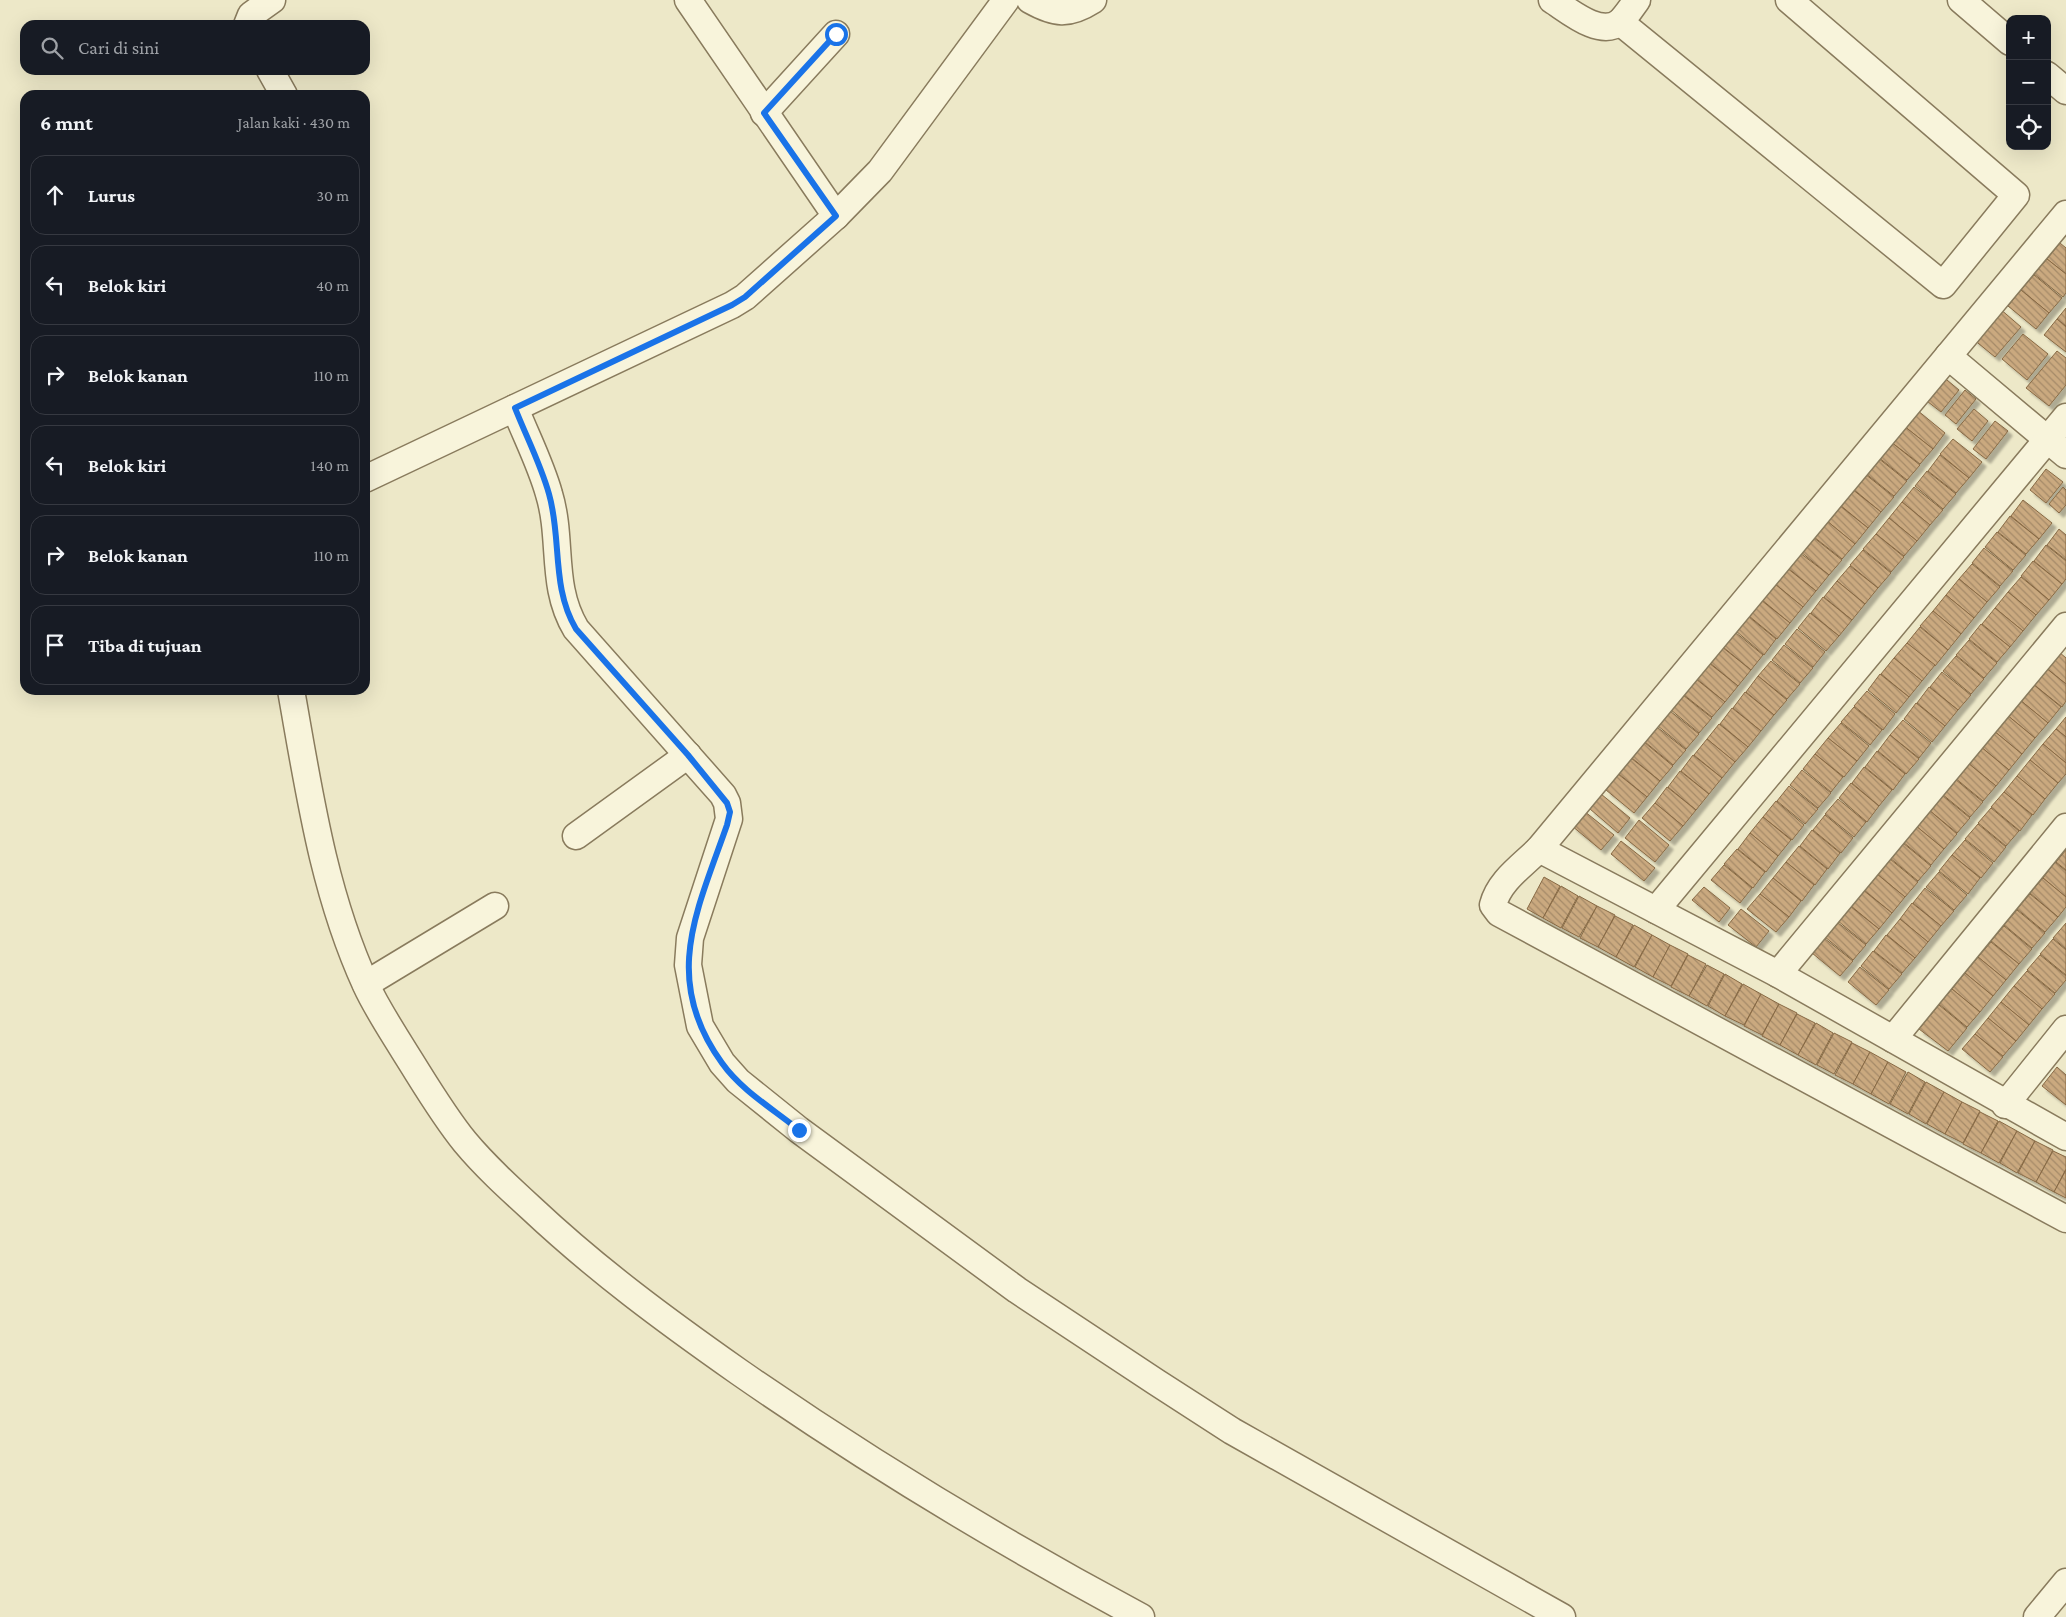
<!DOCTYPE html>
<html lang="id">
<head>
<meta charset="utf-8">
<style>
  body { margin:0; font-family:"Crimson Pro",serif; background:#20242c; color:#f1f3f6 }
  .controls { position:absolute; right:15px; top:15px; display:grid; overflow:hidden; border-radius:10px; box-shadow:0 5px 20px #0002 }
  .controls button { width:45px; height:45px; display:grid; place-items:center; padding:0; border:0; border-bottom:1px solid #363941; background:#171b24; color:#f1f3f6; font:25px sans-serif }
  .stop { position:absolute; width:15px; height:15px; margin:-11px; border:4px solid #1a73e8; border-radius:50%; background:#fff }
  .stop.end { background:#1a73e8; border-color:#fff; box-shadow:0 1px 5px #0008 }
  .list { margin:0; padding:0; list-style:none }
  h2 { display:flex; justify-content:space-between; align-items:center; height:65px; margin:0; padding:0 20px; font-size:21px }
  h2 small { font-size:16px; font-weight:400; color:#9ea1a6 }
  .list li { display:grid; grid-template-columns:32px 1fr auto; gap:15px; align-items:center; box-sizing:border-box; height:80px; margin:0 10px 10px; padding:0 10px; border:1px solid #363941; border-radius:15px }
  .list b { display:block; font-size:19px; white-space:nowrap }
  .list em { font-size:16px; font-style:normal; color:#9ea1a6 }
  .icon { flex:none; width:28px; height:28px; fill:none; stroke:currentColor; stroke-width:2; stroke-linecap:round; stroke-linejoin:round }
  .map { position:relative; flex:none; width:2066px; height:1617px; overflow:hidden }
  .search { position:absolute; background:#171b24; box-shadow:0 5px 20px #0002; left:20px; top:20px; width:350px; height:55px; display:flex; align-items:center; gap:12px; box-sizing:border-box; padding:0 18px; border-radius:15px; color:#9ea1a6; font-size:19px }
  .panel { position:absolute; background:#171b24; box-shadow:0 5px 20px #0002; left:20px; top:90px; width:350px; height:605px; border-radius:15px }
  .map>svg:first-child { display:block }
  .building { fill:url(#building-back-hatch); stroke:#876944; filter:url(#shadow) }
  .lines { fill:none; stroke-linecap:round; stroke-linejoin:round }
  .minor-casing { stroke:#897b5d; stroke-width:29 }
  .minor { stroke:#f8f4db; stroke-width:26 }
  .route { stroke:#1a73e8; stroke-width:6 }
</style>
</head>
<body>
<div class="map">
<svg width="2066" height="1617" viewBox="0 0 2066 1617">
  <defs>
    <pattern id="building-back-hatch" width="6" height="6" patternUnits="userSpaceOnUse" patternTransform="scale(1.25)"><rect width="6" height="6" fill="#caa97f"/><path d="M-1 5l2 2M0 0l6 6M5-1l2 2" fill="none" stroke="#a58a68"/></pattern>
    <filter id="shadow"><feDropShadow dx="4.5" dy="4.5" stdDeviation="1" flood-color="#0004"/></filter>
  </defs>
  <rect width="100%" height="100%" fill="#ede8c8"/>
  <g class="building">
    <path d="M2060 243 2066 248V274L2047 259Z"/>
    <path d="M2047 259 2066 274V293L2063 297 2034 274Z"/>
    <path d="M2034 275 2062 298 2049 313 2021 290Z"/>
    <path d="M2021 290 2049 313 2036 329 2008 306Z"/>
    <path d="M1999 308 2021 327 1995 357 1973 339Z"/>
    <path d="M2066 308V326L2057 319Z"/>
    <path d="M2057 319 2066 327V352L2044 335Z"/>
    <path d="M2023 334 2048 354 2027 380 2002 359Z"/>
    <path d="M2057 351 2066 358V385L2049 406 2026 388Z"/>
    <path d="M1941 375 1959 390 1941 412 1923 398Z"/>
    <path d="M1965 390 1976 399 1956 424 1945 415Z"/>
    <path d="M1974 409 1988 421 1972 441 1957 429Z"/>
    <path d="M1917 410 1945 433 1933 449 1904 426Z"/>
    <path d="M1995 421 2008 431 1986 459 1973 449Z"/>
    <path d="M1904 426 1933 449 1920 464 1891 442Z"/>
    <path d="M1953 439 1982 462 1969 478 1940 454Z"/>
    <path d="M1891 442 1920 465 1907 480 1878 457Z"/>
    <path d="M1940 455 1969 478 1956 493 1928 471Z"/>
    <path d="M1878 458 1907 481 1894 496 1865 473Z"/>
    <path d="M2046 469 2063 482 2046 503 2030 490Z"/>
    <path d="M1927 471 1956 494 1943 509 1915 486Z"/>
    <path d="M1865 474 1894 497 1881 512 1853 489Z"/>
    <path d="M1914 487 1943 510 1930 525 1902 502Z"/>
    <path d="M2063 487 2066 490V505L2059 513 2049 504Z"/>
    <path d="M1852 489 1881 512 1868 528 1840 505Z"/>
    <path d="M2023 500 2052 523 2039 539 2011 516Z"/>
    <path d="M1902 502 1930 525 1917 541 1889 518Z"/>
    <path d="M1839 505 1868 528 1855 544 1827 521Z"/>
    <path d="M2010 516 2039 539 2026 554 1998 532Z"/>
    <path d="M1889 518 1917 541 1904 556 1876 534Z"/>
    <path d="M1827 521 1855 544 1842 559 1814 537Z"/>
    <path d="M2059 529 2066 535V560L2047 545Z"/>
    <path d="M1997 532 2026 555 2013 570 1985 547Z"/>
    <path d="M1876 534 1904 557 1891 572 1863 549Z"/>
    <path d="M1813 537 1842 560 1829 575 1801 552Z"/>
    <path d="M2046 545 2066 561V579L2062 584 2034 561Z"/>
    <path d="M1984 548 2013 571 2000 586 1972 563Z"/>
    <path d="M1863 550 1891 573 1878 588 1850 565Z"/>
    <path d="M1800 553 1829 575 1816 591 1788 568Z"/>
    <path d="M2033 561 2062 584 2049 600 2021 576Z"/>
    <path d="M1972 564 2000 587 1987 602 1959 579Z"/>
    <path d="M1850 566 1878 588 1865 604 1837 581Z"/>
    <path d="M1787 568 1816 591 1803 607 1775 584Z"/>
    <path d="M2021 577 2049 600 2036 615 2008 592Z"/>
    <path d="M1959 579 1987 602 1974 618 1946 595Z"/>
    <path d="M1837 581 1865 604 1852 620 1824 597Z"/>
    <path d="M1775 584 1803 607 1790 623 1762 600Z"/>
    <path d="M2008 592 2036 615 2023 631 1995 608Z"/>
    <path d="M1946 595 1974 618 1961 634 1933 611Z"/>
    <path d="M1823 597 1852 620 1839 636 1811 613Z"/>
    <path d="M1761 600 1790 623 1777 639 1749 616Z"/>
    <path d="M1995 608 2023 631 2010 647 1982 624Z"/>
    <path d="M1933 611 1961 634 1948 650 1920 626Z"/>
    <path d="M1810 613 1839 636 1826 651 1798 628Z"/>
    <path d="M1748 616 1776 639 1764 655 1736 631Z"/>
    <path d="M1981 624 2010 647 1997 662 1969 639Z"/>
    <path d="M1920 627 1948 650 1935 666 1907 643Z"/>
    <path d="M1797 629 1825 652 1813 667 1785 644Z"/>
    <path d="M1735 632 1763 655 1751 670 1723 647Z"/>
    <path d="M1969 640 1997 663 1984 678 1956 655Z"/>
    <path d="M1907 643 1935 665 1922 681 1894 658Z"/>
    <path d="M1784 645 1813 668 1800 683 1772 660Z"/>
    <path d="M1722 647 1751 670 1738 686 1710 663Z"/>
    <path d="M2059 652 2066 658V684L2046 668Z"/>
    <path d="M1956 656 1984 679 1971 694 1943 671Z"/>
    <path d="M1894 658 1922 681 1909 697 1881 674Z"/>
    <path d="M1771 661 1800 684 1787 699 1758 676Z"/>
    <path d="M1709 663 1738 686 1725 702 1697 679Z"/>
    <path d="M2046 668 2066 684V701L2062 707 2033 684Z"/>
    <path d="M1942 672 1971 695 1958 710 1930 687Z"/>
    <path d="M1880 674 1909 697 1896 713 1868 690Z"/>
    <path d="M1758 676 1787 700 1774 715 1746 692Z"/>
    <path d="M1696 679 1725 702 1712 717 1684 695Z"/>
    <path d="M2033 684 2061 707 2048 723 2020 700Z"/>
    <path d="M1929 687 1958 710 1945 726 1917 703Z"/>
    <path d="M1867 691 1895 714 1883 730 1854 706Z"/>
    <path d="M1745 692 1774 715 1761 731 1733 708Z"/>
    <path d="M1683 695 1712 718 1699 733 1671 710Z"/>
    <path d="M2020 700 2048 723 2035 738 2007 715Z"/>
    <path d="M1916 703 1945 726 1932 742 1904 719Z"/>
    <path d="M1854 707 1882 730 1870 745 1841 722Z"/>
    <path d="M1732 708 1761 731 1748 747 1720 724Z"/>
    <path d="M1670 711 1699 734 1686 749 1658 726Z"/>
    <path d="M2007 715 2035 738 2022 754 1994 731Z"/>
    <path d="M2066 717V737L2056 729Z"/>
    <path d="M1903 720 1931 743 1919 758 1890 735Z"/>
    <path d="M1841 723 1869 746 1857 761 1828 738Z"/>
    <path d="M1719 724 1748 747 1735 762 1707 739Z"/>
    <path d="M1657 727 1686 750 1673 765 1645 742Z"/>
    <path d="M2056 729 2066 737V763L2043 744Z"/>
    <path d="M1994 731 2022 754 2009 770 1981 747Z"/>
    <path d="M1890 735 1919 759 1906 774 1878 751Z"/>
    <path d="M1828 738 1857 761 1844 777 1815 754Z"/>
    <path d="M1707 739 1735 762 1722 778 1694 755Z"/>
    <path d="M1644 742 1673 766 1660 781 1632 758Z"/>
    <path d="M2043 744 2066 763V774L2058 783 2030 760Z"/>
    <path d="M1981 747 2009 770 1996 786 1968 763Z"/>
    <path d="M1877 751 1905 774 1893 790 1865 767Z"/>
    <path d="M1815 754 1843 777 1831 792 1803 769Z"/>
    <path d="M1693 755 1722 778 1709 794 1681 771Z"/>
    <path d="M1631 758 1660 781 1647 797 1619 774Z"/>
    <path d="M2030 760 2058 783 2045 799 2017 776Z"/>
    <path d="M1968 763 1996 786 1983 801 1955 778Z"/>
    <path d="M1864 767 1892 790 1879 806 1852 783Z"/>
    <path d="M1802 770 1831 793 1818 808 1790 785Z"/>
    <path d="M1680 771 1709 794 1696 810 1668 787Z"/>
    <path d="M1618 774 1647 797 1634 813 1606 790Z"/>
    <path d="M2017 776 2045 799 2033 815 2004 792Z"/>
    <path d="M1955 779 1983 802 1970 817 1942 794Z"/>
    <path d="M1851 783 1879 806 1867 822 1839 798Z"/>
    <path d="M1789 786 1818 809 1805 824 1777 801Z"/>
    <path d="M1667 787 1696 810 1683 826 1655 803Z"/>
    <path d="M2004 792 2032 815 2020 831 1991 807Z"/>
    <path d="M1601 794 1630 818 1618 833 1590 809Z"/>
    <path d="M1942 795 1970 818 1957 833 1929 810Z"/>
    <path d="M1838 799 1866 822 1854 837 1825 814Z"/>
    <path d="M1776 801 1804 825 1792 840 1763 817Z"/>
    <path d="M1655 803 1683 826 1670 841 1642 818Z"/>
    <path d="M1991 808 2019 831 2006 846 1978 823Z"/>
    <path d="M1929 810 1957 834 1944 849 1916 826Z"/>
    <path d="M1584 811 1614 835 1601 850 1572 826Z"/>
    <path d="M1825 815 1853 838 1841 853 1813 830Z"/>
    <path d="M1763 817 1791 840 1778 856 1750 833Z"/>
    <path d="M1639 820 1669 845 1655 862 1625 838Z"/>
    <path d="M1978 824 2006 847 1994 862 1965 839Z"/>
    <path d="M1916 826 1944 849 1931 865 1903 842Z"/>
    <path d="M1812 830 1840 853 1828 869 1800 846Z"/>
    <path d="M1750 833 1778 856 1766 872 1738 849Z"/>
    <path d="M1965 840 1993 863 1981 878 1952 855Z"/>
    <path d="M1621 841 1655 868 1644 881 1611 854Z"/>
    <path d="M1903 843 1931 866 1918 881 1890 858Z"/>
    <path d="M1799 846 1827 869 1815 885 1786 862Z"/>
    <path d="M1737 849 1765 872 1753 888 1724 864Z"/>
    <path d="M2066 850V870L2056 862Z"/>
    <path d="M1952 855 1980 878 1968 894 1939 871Z"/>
    <path d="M1890 859 1918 882 1905 897 1877 874Z"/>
    <path d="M1786 862 1814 885 1802 901 1773 878Z"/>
    <path d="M2055 862 2066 871V897L2043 878Z"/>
    <path d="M1724 865 1752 888 1740 903 1711 880Z"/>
    <path d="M1939 872 1967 895 1954 910 1926 887Z"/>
    <path d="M1877 874 1905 897 1892 913 1864 890Z"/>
    <path d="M1544 877 1560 886 1543 918 1527 909Z"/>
    <path d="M1773 878 1801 901 1789 917 1760 894Z"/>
    <path d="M2043 878 2066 897V907L2058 917 2030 893Z"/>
    <path d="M1561 886 1578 896 1561 928 1543 918Z"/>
    <path d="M1704 887 1730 908 1719 922 1692 900Z"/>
    <path d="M1925 888 1954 911 1941 926 1913 903Z"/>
    <path d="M1863 890 1892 913 1879 929 1851 906Z"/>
    <path d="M1760 894 1789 917 1776 932 1747 909Z"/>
    <path d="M2030 894 2058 917 2045 932 2017 909Z"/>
    <path d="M1579 896 1597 906 1579 937 1562 928Z"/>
    <path d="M1912 903 1941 926 1928 942 1900 919Z"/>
    <path d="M1597 906 1615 915 1598 947 1580 938Z"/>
    <path d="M1850 906 1879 929 1866 944 1838 921Z"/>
    <path d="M1741 909 1769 931 1756 947 1728 925Z"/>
    <path d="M2017 910 2045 933 2032 948 2004 925Z"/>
    <path d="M1615 916 1633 925 1616 957 1598 947Z"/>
    <path d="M1900 919 1928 942 1915 958 1887 935Z"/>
    <path d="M1837 922 1866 945 1853 960 1825 937Z"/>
    <path d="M2066 923V949L2053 938Z"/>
    <path d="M1634 925 1652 935 1634 967 1616 957Z"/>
    <path d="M2004 926 2032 949 2019 964 1991 941Z"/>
    <path d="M1652 935 1670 945 1653 977 1635 967Z"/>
    <path d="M1886 935 1915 958 1902 973 1874 951Z"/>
    <path d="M1824 938 1853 961 1840 976 1812 953Z"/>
    <path d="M2053 939 2066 950V975L2040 954Z"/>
    <path d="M1991 942 2019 964 2006 980 1978 957Z"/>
    <path d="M1670 945 1688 954 1671 986 1653 977Z"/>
    <path d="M1873 951 1902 974 1889 989 1861 966Z"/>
    <path d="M1688 955 1706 964 1689 996 1671 987Z"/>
    <path d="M2040 955 2066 976V980L2055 993 2027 970Z"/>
    <path d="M1978 957 2006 980 1993 996 1965 973Z"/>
    <path d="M1707 965 1724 974 1707 1006 1689 996Z"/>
    <path d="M1860 967 1889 990 1876 1005 1848 982Z"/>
    <path d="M2027 971 2055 994 2042 1009 2014 986Z"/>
    <path d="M1965 973 1993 996 1980 1012 1952 989Z"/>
    <path d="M1725 974 1742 984 1725 1016 1708 1006Z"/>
    <path d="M1743 984 1761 994 1744 1025 1725 1016Z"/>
    <path d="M2014 986 2042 1009 2029 1025 2001 1002Z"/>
    <path d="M1952 989 1980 1012 1967 1027 1939 1004Z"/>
    <path d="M1761 994 1779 1004 1762 1035 1744 1026Z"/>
    <path d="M2001 1002 2029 1025 2016 1041 1988 1018Z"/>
    <path d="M1779 1004 1797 1013 1780 1045 1762 1036Z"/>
    <path d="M1939 1005 1967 1028 1948 1051 1919 1029Z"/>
    <path d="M1797 1014 1815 1023 1798 1055 1780 1045Z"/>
    <path d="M1988 1018 2016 1041 2003 1056 1975 1034Z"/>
    <path d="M1816 1023 1833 1033 1816 1065 1798 1055Z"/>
    <path d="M1834 1033 1852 1042 1834 1074 1817 1065Z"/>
    <path d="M1975 1034 2003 1057 1990 1072 1962 1049Z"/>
    <path d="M1852 1043 1870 1052 1853 1084 1835 1075Z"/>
    <path d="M1870 1052 1888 1062 1871 1094 1853 1084Z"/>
    <path d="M1888 1062 1906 1072 1889 1104 1871 1094Z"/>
    <path d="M2057 1067 2066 1075V1105L2042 1086Z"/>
    <path d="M1908 1072 1925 1082 1908 1114 1890 1104Z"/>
    <path d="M1926 1082 1944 1092 1926 1124 1909 1114Z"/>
    <path d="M1944 1092 1962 1102 1945 1134 1927 1124Z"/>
    <path d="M1962 1102 1980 1111 1963 1143 1945 1134Z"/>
    <path d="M1980 1112 1998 1121 1981 1153 1963 1144Z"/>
    <path d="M1999 1121 2017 1131 1999 1163 1981 1153Z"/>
    <path d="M2017 1131 2035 1141 2017 1173 2000 1163Z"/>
    <path d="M2035 1141 2053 1150 2036 1182 2018 1173Z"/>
    <path d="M2053 1151 2066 1157V1169L2054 1192 2036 1182Z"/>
    <path d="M2066 1170V1198L2054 1192Z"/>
  </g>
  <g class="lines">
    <defs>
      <g id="minor">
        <path d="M1030 0C1055 14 1068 16 1093 0"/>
        <path d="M1552 0C1568 10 1600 38 1620 22 1626 16 1632 7 1637 0"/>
        <path d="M1961 0 2010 42"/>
        <path d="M1620 22 1943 285 2016 195 1789 0"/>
        <path d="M247 25 251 15 272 0"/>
        <path d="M270 70 284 95"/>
        <path d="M2047 75 2066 91"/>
        <path d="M764 113 836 34"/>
        <path d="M2066 214 1539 849C1522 866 1499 881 1493 905L1499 913 2066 1219"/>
        <path d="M836 216 880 171 1006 0"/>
        <path d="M1948 356 2066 455"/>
        <path d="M515 408C526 436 541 465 549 494 563 540 550 586 576 629L723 795 727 803 729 819 690 938 688 965 700 1026 722 1063 738 1081 799 1130 1017 1290 1156 1382 1232 1431 1562 1617"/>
        <path d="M365 479 732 305 745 297 836 216 688 0"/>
        <path d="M291 690C309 791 323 891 366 985 377 1009 392 1031 406 1054 425 1084 443 1115 465 1142 485 1166 508 1187 531 1208 597 1270 665 1320 739 1372 870 1463 1001 1542 1141 1617"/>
        <path d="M576 836 688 755"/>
        <path d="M1539 849 1778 974 2066 1137"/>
        <path d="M1656 910 2066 417"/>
        <path d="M1778 974 2066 626"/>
        <path d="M366 984 495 906"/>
        <path d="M1893 1039 2066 827"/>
        <path d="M2005 1105 2066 1029"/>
        <path d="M2037 1617 2066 1582"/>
      </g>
    </defs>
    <use href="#minor" class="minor-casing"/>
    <use href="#minor" class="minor"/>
  </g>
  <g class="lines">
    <path class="route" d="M799 1130C773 1109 741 1090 722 1063 661 979 697 911 727 825L730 812 727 803 688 755 576 629C551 587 562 539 549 494 541 465 526 436 515 408L732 305 745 297 836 216 764 113 836 34"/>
  </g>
</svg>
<div class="controls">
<button>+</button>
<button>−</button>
<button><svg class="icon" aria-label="locate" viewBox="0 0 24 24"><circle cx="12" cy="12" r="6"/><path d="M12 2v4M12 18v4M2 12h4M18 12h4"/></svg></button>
</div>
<div class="stop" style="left:836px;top:34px"></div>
<div class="stop end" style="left:799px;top:1130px"></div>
<div class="search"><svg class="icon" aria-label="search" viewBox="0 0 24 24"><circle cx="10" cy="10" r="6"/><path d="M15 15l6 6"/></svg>Cari di sini</div>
<section class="panel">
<h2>6 mnt<small>Jalan kaki · 430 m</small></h2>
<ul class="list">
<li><svg class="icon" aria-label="ahead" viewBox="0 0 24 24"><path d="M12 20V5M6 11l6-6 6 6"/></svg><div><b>Lurus</b></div><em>30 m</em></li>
<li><svg class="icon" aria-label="left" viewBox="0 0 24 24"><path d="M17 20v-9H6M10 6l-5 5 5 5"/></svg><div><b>Belok kiri</b></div><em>40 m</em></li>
<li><svg class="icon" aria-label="right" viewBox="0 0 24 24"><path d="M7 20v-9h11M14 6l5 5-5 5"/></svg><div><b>Belok kanan</b></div><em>110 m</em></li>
<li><svg class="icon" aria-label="left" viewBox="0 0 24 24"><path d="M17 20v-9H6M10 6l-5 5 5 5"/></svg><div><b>Belok kiri</b></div><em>140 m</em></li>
<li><svg class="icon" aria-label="right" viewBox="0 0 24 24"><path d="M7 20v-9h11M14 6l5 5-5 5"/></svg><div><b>Belok kanan</b></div><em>110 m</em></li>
<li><svg class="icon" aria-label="arrive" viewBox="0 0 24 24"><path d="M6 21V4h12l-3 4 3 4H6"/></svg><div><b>Tiba di tujuan</b></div></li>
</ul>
</section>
</div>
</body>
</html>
